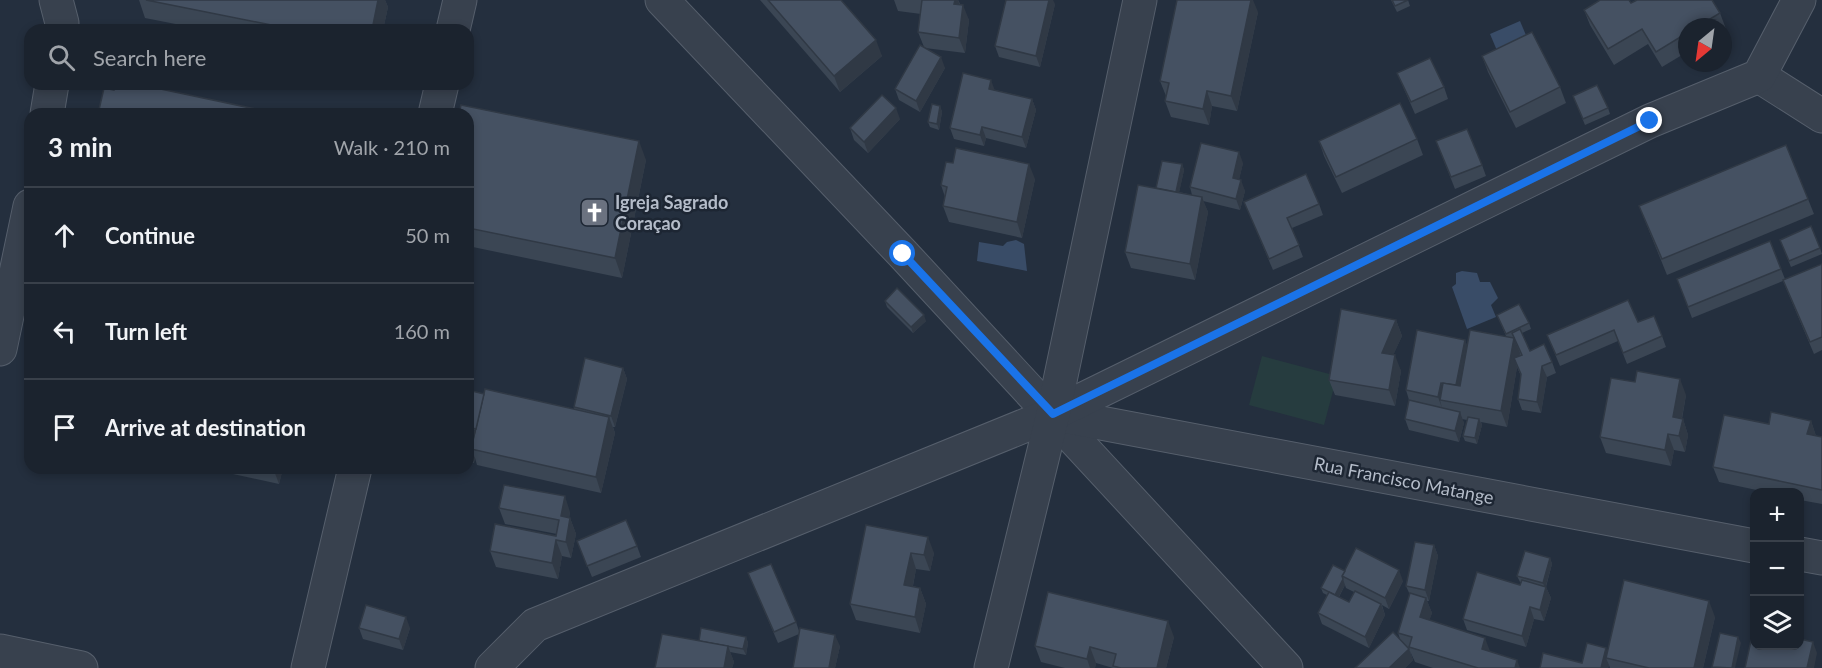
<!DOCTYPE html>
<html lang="en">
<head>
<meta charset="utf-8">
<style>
  body { margin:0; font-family:Lato,sans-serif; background:#282f3a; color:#f1f3f6 }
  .controls { position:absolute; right:18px; bottom:18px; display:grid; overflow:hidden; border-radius:12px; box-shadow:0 3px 9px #0003 }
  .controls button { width:54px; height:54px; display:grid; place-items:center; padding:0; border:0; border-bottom:2px solid #39404a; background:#1b232e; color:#f1f3f6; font:30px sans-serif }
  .compass { position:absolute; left:1678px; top:18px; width:54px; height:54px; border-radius:50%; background:#1b232e; box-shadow:0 3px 9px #0003; rotate:209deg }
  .stop { position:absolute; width:18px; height:18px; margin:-14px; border:4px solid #1a73e8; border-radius:50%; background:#fff }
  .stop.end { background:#1a73e8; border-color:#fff; box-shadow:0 2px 6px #0008 }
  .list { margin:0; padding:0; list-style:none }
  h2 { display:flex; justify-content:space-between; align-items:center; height:78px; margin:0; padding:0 24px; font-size:26px }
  h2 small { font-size:20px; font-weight:400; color:#a0a4aa }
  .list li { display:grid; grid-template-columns:39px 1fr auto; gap:18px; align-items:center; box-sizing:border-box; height:96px; padding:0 24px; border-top:2px solid #39404a }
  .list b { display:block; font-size:22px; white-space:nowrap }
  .list em { font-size:20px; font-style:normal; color:#a0a4aa }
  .icon { flex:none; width:33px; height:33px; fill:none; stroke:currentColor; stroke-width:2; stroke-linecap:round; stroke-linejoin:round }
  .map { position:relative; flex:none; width:1822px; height:668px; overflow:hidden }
  .search { position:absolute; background:#1b232e; box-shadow:0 3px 9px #0003; left:24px; top:24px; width:450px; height:66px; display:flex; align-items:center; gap:15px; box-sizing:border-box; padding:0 21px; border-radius:18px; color:#a0a4aa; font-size:22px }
  .panel { position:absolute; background:#1b232e; box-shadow:0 3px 9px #0003; left:24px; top:108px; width:450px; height:366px; border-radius:18px }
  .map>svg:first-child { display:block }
  .grass { fill:#263c3f }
  .water { fill:#394c67 }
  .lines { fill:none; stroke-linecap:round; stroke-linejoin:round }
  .minor-casing { stroke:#565f6c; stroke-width:35 }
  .minor { stroke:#38414e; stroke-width:33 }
  .wall { fill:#3b4654; fill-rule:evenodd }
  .shaded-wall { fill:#303945 }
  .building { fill:#455162; stroke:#303945; stroke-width:1.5 }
  .route { stroke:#1a73e8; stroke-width:8 }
  .labels { text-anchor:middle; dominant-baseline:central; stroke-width:5; stroke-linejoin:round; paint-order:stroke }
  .poi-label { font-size:18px; font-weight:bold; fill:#b4bcc9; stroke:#1d2633; text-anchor:start }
  .street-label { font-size:18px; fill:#b4bcc9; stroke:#1d2633 }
</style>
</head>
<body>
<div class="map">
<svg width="1822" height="668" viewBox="0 0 1822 668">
  <rect width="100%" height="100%" fill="#242f3e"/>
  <path class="grass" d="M1262 356 1337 376 1324 425 1249 405Z"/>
  <g class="water">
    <path d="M1520 21 1531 47 1501 60 1490 34Z"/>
    <path d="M1016 240 1024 244 1027 271 977 261 979 242 1003 246 1007 242Z"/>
    <path d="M1462 271 1477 273 1480 282H1490L1498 298 1491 305 1496 317 1467 329 1452 287 1456 284V273Z"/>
  </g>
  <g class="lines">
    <defs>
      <g id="minor">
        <path d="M56 0 62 23 61 30"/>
        <path d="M662 0 903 254 1286 668"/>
        <path d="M453 30 460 0"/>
        <path d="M1759 76 1822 116"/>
        <path d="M47 114 52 84"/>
        <path d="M435 114 442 84"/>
        <path d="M0 349 30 206"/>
        <path d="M1053 414 1754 546"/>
        <path d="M1800 554 1822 558"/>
        <path d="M0 651 81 668"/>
        <path d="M308 668 355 468"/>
        <path d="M492 668 535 625 1053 414 1650 121 1759 76 1799 0"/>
        <path d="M991 668 1053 414 1140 0"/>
      </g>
    </defs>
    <use href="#minor" class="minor-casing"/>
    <use href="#minor" class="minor"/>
  </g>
  <g class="wall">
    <path d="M139 0H385L388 7 383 30H206L145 18Z"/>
    <path d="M760 0H841L882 56 840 92Z"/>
    <path d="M894 0H958L969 20 965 53 925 48 945 68 920 112 899 100 895 89 924 47 918 32 921 14 898 11Z"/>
    <path d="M1391 0H1408L1410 6 1397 12Z"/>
    <path d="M1055 4 1040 67 999 57 995 46Z"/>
    <path d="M1584 10 1720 13 1726 29 1723 31V27H1687V52L1662 67 1648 44 1614 65 1590 25Z"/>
    <path d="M1258 12 1237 111 1212 106 1209 125 1171 117 1165 101 1166 96 1160 81Z"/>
    <path d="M1482 56 1560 87 1566 103 1516 128 1488 72Z"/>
    <path d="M1397 73 1444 87 1448 99 1415 114Z"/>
    <path d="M995 90 1032 99 1036 110 1026 148 986 138 984 146 954 139 950 128Z"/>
    <path d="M1573 96 1608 108 1610 114 1585 125Z"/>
    <path d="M940 106 942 112 939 130 930 127 928 122Z"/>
    <path d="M468 114 646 160 622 278 468 246Z"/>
    <path d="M900 119 868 153 854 140 850 128Z"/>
    <path d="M1417 139 1423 155 1342 193 1324 156 1319 141Z"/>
    <path d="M1436 141 1482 165 1486 176 1455 189Z"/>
    <path d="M1243 163 1239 179 1245 191 1240 210 1203 201 1208 212 1195 280 1131 268 1125 252 1182 164 1184 170 1179 192 1192 195 1190 187Z"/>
    <path d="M1035 179 1022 238 949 222 943 206 945 197 941 185Z"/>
    <path d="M1808 199 1814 214 1667 275 1639 206Z"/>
    <path d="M1244 202 1319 204 1323 215 1292 228 1303 257 1273 270Z"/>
    <path d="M1782 245 1820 248 1822 254 1791 267Z"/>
    <path d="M1822 264V350L1814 354 1783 281 1692 318 1677 279 1781 269 1785 279Z"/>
    <path d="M885 301 926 321 913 333 887 307Z"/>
    <path d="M1497 315 1529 323 1531 329 1522 333 1530 351 1552 362 1556 373 1547 377 1541 413 1522 410 1518 399 1521 376 1517 367 1507 427 1481 422 1482 425 1477 444 1465 441 1463 436 1467 420 1462 419 1464 423 1459 442 1409 430 1405 419 1409 400 1406 390 1465 340 1467 346 1506 336Z"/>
    <path d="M1396 320 1402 336 1393 355 1401 371 1395 406 1335 395 1329 380Z"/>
    <path d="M1638 322 1662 336 1666 347 1627 364 1618 341 1560 366 1547 335Z"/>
    <path d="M623 368 627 379 615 427H613L615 433 601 493 477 465 475 458 474 463 468 461V390L484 394 574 410V407Z"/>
    <path d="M1686 395 1682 419H1683L1688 435 1685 452 1674 450 1671 466 1606 453 1600 437Z"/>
    <path d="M1811 421 1816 436 1822 437V504L1800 500V492H1766L1719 482 1713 467 1769 424Z"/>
    <path d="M205 468H283L279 484Z"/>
    <path d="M499 508 570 512 569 518H570L576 534 571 558 562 556 558 579 496 567 490 551 556 536 557 534 505 524Z"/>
    <path d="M866 525 934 553 930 571 916 569 913 586 920 588 926 604 920 633 856 620 850 604Z"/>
    <path d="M577 541 637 546 641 557 592 577Z"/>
    <path d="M1434 545 1438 556 1429 601H1427L1432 613 1429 620 1520 668H1433L1415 662 1410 651 1413 660 1405 668 1400 639 1398 633 1410 595 1406 586Z"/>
    <path d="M1550 558 1552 564 1546 587 1551 598 1544 621 1534 619 1526 647 1467 630 1463 619 1520 585 1521 582H1520L1517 576Z"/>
    <path d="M1345 571 1403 581 1389 609 1382 605 1385 615 1369 648 1322 624 1318 613 1327 595 1323 593 1321 588ZM1345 585 1346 588 1354 592 1349 602 1339 597Z"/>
    <path d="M748 573 796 622 799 631 840 646 835 668H793L799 634 778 643Z"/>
    <path d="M1715 617 1703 668H1610L1609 665 1608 668 1582 663 1608 652Z"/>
    <path d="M359 628H410L403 650 363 639Z"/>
    <path d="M746 637 748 643 746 655 730 652 734 662 732 668H655Z"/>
    <path d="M1174 637 1166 668H1113L1096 663 1095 668H1065L1041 662 1035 646Z"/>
  </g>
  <g class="shaded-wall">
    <path d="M378 0H385L388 7 383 30H372Z"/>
    <path d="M955 0H958L961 8 954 4Z"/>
    <path d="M1049 0H1053L1055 4 1040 67 1036 56Z"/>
    <path d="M1251 0H1253L1258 12 1237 111 1231 96Z"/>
    <path d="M963 5 969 20 965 53 959 38Z"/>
    <path d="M876 40 882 56 840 92 834 76Z"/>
    <path d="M941 57 945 68 920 112 916 101Z"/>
    <path d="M991 80 995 91 989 89Z"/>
    <path d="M1207 91 1212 106 1209 125 1203 109Z"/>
    <path d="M1032 99 1036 110 1026 148 1022 137Z"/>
    <path d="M940 106 942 112 939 130 937 124Z"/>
    <path d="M896 108 900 119 868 153 864 142Z"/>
    <path d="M982 127 986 138 984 146 980 135Z"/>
    <path d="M639 141 646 160 622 278 615 258Z"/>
    <path d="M1239 152 1243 163 1237 189 1233 178Z"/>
    <path d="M1029 164 1035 179 1022 238 1017 222Z"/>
    <path d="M1182 164 1184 170 1178 198 1176 192Z"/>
    <path d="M1241 180 1245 191 1240 210 1236 199Z"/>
    <path d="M1202 197 1208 212 1195 280 1190 264Z"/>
    <path d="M924 315 926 321 913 333 911 327Z"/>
    <path d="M1396 320 1402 336 1387 369 1382 353Z"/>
    <path d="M1514 338 1520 353 1518 366 1514 358 1517 367 1507 427 1501 411Z"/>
    <path d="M1465 340 1469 351 1460 397 1456 386Z"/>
    <path d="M1395 355 1401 371 1395 406 1389 390Z"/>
    <path d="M1542 366 1547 377 1541 413 1537 402Z"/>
    <path d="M623 368 627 379 615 427 611 416Z"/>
    <path d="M1680 379 1686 395 1679 433 1673 417Z"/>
    <path d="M1441 383 1445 394 1440 400 1442 408 1438 397Z"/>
    <path d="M1460 412 1464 423 1459 442 1455 431Z"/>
    <path d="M609 417 615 433 601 493 596 477Z"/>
    <path d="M1479 419 1482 425 1477 444 1475 438Z"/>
    <path d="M1683 419 1688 435 1685 452 1679 436Z"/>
    <path d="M1811 421 1816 436 1807 434Z"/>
    <path d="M475 431 477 451 471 449 475 458 474 463 470 452Z"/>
    <path d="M1668 434 1674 450 1671 466 1665 450Z"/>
    <path d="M273 468H283L279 484Z"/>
    <path d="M565 496 570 512 567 532 561 516Z"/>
    <path d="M570 518 576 534 571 558 566 542Z"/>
    <path d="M928 537 934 553 930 571 924 555Z"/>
    <path d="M556 540 562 556 558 579 552 563Z"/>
    <path d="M1434 545 1438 556 1429 601 1425 590Z"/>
    <path d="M911 553 916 569 910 600 904 585Z"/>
    <path d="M1550 558 1552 564 1545 589 1543 583Z"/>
    <path d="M1399 570 1403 581 1389 609 1385 598Z"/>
    <path d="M1343 579 1345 585 1337 600 1335 595Z"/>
    <path d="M1546 587 1551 598 1544 621 1540 610Z"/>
    <path d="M920 588 926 604 920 633 915 617Z"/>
    <path d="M1426 598 1432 613 1425 633 1420 617Z"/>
    <path d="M1709 601 1715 617 1703 668H1694Z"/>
    <path d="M1381 604 1385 615 1369 648 1365 637Z"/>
    <path d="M1530 607 1534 619 1526 647 1522 636Z"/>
    <path d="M406 617 410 628 403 650 399 639Z"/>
    <path d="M1168 621 1174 637 1166 668H1157Z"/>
    <path d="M835 635 840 646 835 668H829Z"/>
    <path d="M746 637 748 643 746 655 743 649Z"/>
    <path d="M1738 637 1741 643 1735 668H1732Z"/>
    <path d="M1485 638 1491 654 1482 649Z"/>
    <path d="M1813 642 1817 653 1814 668H1807Z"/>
    <path d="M728 646 734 662 732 668H724Z"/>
    <path d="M1090 647 1096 663 1095 668H1090L1087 659Z"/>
    <path d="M1606 648 1610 659 1606 658 1609 665 1608 668H1601Z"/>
    <path d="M1409 649 1413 660 1405 668H1389Z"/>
    <path d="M1517 660 1520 668H1515Z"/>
  </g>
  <g class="building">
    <path d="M146 0H378L372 30H296Z"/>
    <path d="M768 0H841L876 40 834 76Z"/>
    <path d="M922 0H955L954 4 963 5 959 38 918 32Z"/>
    <path d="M1006 0H1049L1036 56 995 46Z"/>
    <path d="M1177 0H1251L1231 96 1207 91 1203 109 1165 101 1169 83 1160 81Z"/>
    <path d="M1392 0H1408L1395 6Z"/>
    <path d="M1600 0H1629L1631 3 1637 0H1712L1720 13 1697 27H1687V33L1656 52 1642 29 1608 49 1584 10Z"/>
    <path d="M1532 32 1560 87 1510 112 1482 56Z"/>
    <path d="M920 45 941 57 916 101 895 89Z"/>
    <path d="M1430 58 1444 87 1411 102 1397 73Z"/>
    <path d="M963 73 991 80 989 89 1032 99 1022 137 982 127 980 135 950 128Z"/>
    <path d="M115 84H137L279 114H98L104 88 114 90Z"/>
    <path d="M1597 85 1608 108 1583 119 1573 96Z"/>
    <path d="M882 95 896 108 864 142 850 128Z"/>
    <path d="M1400 103 1417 139 1336 177 1319 141Z"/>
    <path d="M932 104 940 106 937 124 928 122Z"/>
    <path d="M461 105 639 141 615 258 468 228V114H459Z"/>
    <path d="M1467 129 1482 165 1451 177 1436 141Z"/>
    <path d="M1201 143 1239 152 1233 178 1241 180 1236 199 1190 187Z"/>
    <path d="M1786 145 1808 199 1662 259 1639 206Z"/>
    <path d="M956 148 1029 164 1017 222 943 206 947 187 941 185 946 162 953 163Z"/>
    <path d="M1162 161 1182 164 1176 192 1156 188Z"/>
    <path d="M1306 174 1319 204 1287 218 1299 245 1269 259 1244 202Z"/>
    <path d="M1138 185 1202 197 1190 264 1125 252Z"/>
    <path d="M1811 226 1820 248 1789 261 1780 240Z"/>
    <path d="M1770 241 1781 269 1688 307 1677 279Z"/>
    <path d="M1822 264V337L1810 342 1783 280Z"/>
    <path d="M897 288 924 315 911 327 885 301Z"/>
    <path d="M1628 300 1638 322 1654 316 1662 336 1623 353 1614 330 1556 355 1547 335Z"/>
    <path d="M1519 304 1529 323 1506 334 1497 315Z"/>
    <path d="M1341 309 1396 320 1382 353 1395 355 1389 390 1329 380Z"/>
    <path d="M1520 329 1530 351 1544 344 1552 362 1542 366 1537 402 1518 399 1521 374 1514 358 1522 355 1512 333Z"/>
    <path d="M1417 330 1465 340 1456 385 1441 383 1438 397 1406 390Z"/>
    <path d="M1470 330 1514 338 1501 411 1440 400 1443 383 1460 386Z"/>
    <path d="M585 358 623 368 611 416 574 407Z"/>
    <path d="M1637 371 1680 379 1673 417 1683 419 1679 436 1668 434 1665 450 1600 437 1611 378 1635 382Z"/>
    <path d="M485 389 609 417 596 477 471 449Z"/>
    <path d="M468 390 484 394 476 429 468 427Z"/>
    <path d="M1409 400 1460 412 1455 431 1405 419Z"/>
    <path d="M1771 412 1811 421 1807 434 1822 437V490L1713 467 1724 415 1769 424Z"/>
    <path d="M1468 417 1479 419 1475 438 1463 436Z"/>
    <path d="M468 429 475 431 470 452 468 451Z"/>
    <path d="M504 485 565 496 561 516 570 518 566 542 556 540 552 563 490 551 495 524 556 536 559 520 499 508Z"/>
    <path d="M626 520 637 546 587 566 577 541Z"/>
    <path d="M866 525 928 537 924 555 911 553 904 585 920 588 915 617 850 604Z"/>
    <path d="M1415 542 1434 545 1425 590 1406 586Z"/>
    <path d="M1356 548 1399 570 1385 598 1342 576Z"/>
    <path d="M1525 551 1550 558 1543 583 1517 576Z"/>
    <path d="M771 564 796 622 774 632 748 573Z"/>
    <path d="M1333 565 1345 571 1342 576 1343 579 1335 595 1321 588Z"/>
    <path d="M1477 572 1520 585 1522 580 1546 587 1540 610 1530 607 1522 636 1463 619Z"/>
    <path d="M1624 580 1709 601 1694 668H1649L1606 658Z"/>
    <path d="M1355 591 1381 604 1365 637 1318 613 1329 592 1349 602Z"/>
    <path d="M1048 592 1168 621 1157 668H1121L1113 666 1116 654 1090 647 1087 659 1035 646Z"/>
    <path d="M1410 593 1426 598 1420 617 1485 638 1482 649 1517 660 1515 668H1478L1409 647 1412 637 1398 633Z"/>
    <path d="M366 605 406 617 399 639 359 628Z"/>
    <path d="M1754 627 1755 645H1800V639L1813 642 1807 668H1745Z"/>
    <path d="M701 628 746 637 743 649 699 641Z"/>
    <path d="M800 628 835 635 829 668H793Z"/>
    <path d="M1393 632 1409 649 1389 668H1355Z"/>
    <path d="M1720 633 1738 637 1732 668 1712 667Z"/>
    <path d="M662 634 728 646 724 668H655Z"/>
    <path d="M1587 643 1606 648 1601 668H1540L1543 653 1582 663Z"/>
  </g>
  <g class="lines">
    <path class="route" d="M903 254 1053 414 1650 121"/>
  </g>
  <defs>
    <symbol id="church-square" viewBox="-11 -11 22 22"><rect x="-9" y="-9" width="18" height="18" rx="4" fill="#6b7280" stroke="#1d2633"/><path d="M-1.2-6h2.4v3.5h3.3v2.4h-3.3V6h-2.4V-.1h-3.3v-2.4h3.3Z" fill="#fff"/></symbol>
  </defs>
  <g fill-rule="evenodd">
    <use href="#church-square" x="578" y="196" width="33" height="33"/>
  </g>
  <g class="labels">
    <g class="poi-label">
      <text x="615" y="202">Igreja Sagrado<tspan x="615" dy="21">Coraçao</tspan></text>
    </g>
    <g class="street-label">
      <text transform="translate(1404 480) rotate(11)">Rua Francisco Matange</text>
    </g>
  </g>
</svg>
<div class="controls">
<button>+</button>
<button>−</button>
<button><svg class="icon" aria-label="layers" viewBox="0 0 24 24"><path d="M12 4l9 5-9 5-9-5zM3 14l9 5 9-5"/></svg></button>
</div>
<svg class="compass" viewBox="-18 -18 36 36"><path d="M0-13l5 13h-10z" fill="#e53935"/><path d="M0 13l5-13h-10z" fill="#a0a4aa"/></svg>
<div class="stop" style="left:903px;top:254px"></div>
<div class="stop end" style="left:1650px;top:121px"></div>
<div class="search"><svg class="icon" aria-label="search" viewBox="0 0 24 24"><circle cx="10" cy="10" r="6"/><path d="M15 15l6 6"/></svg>Search here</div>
<section class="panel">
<h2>3 min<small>Walk · 210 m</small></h2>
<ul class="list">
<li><svg class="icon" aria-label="ahead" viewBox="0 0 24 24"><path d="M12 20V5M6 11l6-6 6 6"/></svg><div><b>Continue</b></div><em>50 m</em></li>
<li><svg class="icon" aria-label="left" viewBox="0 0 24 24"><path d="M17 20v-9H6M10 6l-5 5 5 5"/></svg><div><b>Turn left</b></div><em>160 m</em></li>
<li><svg class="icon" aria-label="arrive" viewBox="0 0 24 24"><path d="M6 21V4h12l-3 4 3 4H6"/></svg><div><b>Arrive at destination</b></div></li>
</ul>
</section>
</div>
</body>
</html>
